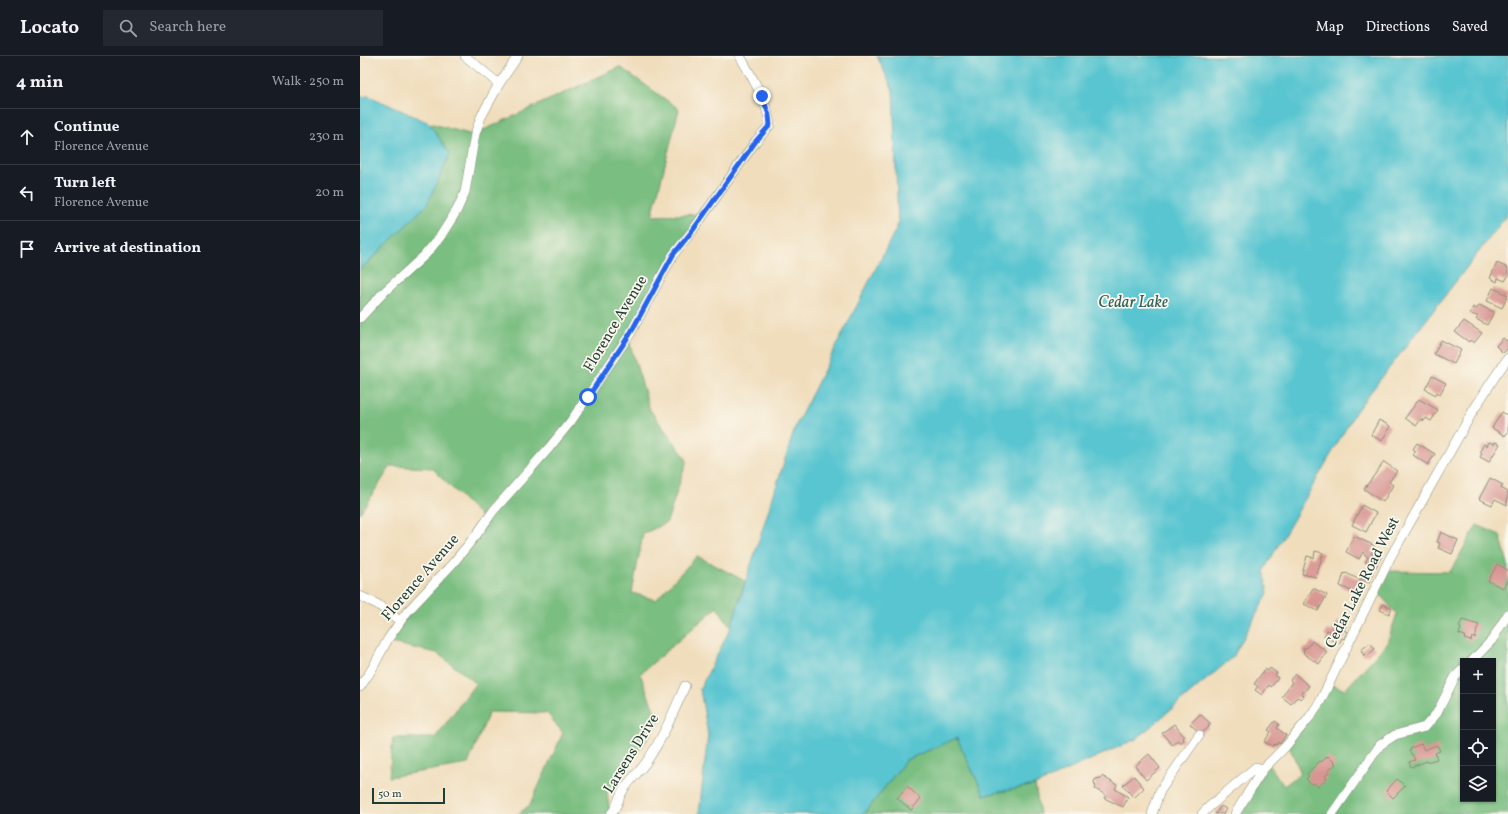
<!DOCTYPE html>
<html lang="en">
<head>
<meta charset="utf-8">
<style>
  body { margin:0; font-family:Vollkorn,serif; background:#242831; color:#f1f3f6 }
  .controls { position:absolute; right:12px; bottom:12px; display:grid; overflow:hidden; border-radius:0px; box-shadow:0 1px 3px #0004 }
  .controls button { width:36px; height:36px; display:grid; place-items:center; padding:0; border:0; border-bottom:1px solid #363941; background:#171b24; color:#f1f3f6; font:20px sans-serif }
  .scale { position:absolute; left:12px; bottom:10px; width:73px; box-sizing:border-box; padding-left:4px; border:2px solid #1f3d34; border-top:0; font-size:11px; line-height:14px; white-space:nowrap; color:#1f3d34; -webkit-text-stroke:3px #fbf7ec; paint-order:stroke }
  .stop { position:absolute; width:12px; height:12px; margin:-9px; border:3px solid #2563eb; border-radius:50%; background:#fff }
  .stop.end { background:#2563eb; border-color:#fff; box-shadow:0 1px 4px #0008 }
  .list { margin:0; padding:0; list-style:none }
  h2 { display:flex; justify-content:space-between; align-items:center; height:52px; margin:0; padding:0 16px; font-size:17px }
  h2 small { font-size:13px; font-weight:400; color:#9ea1a6 }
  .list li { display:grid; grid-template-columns:26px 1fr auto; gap:12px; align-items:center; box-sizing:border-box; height:56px; padding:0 16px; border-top:1px solid #363941 }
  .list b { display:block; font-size:15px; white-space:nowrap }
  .list p { margin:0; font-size:13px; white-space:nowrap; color:#9ea1a6 }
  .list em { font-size:13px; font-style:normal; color:#9ea1a6 }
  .icon { flex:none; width:22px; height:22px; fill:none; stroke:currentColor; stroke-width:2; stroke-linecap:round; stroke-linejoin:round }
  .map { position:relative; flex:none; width:1148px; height:758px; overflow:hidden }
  header { display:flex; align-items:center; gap:24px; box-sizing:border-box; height:56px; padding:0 20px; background:#171b24; border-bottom:1px solid #363941 }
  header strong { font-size:19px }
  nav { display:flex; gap:22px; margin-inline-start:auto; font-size:14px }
  .search { width:280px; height:36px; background:#242831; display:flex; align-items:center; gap:10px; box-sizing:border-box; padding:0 14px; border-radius:0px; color:#9ea1a6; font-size:15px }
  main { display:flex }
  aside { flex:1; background:#171b24 }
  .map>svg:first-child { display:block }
  .forest { fill:#7abe81; stroke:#4c7e5a; fill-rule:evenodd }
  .water { fill:#58c5d0; stroke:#3c8182 }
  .building { fill:#d89692 }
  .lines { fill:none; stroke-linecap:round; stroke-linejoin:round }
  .street-casing { stroke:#888d78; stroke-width:10 }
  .street { stroke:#fff; stroke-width:9 }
  .route { stroke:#2563eb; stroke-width:5 }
  .labels { text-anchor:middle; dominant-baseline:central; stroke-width:3.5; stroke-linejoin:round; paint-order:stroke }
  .street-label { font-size:15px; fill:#1f3d34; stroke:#fbf7ec }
  .water-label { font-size:16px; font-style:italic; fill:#2d5f5b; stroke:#fbf7ec }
</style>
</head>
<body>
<header>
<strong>Locato</strong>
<div class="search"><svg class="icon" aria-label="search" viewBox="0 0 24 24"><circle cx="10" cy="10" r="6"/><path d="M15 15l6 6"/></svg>Search here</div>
<nav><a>Map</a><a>Directions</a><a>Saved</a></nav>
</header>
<main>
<aside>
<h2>4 min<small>Walk · 250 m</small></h2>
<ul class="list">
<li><svg class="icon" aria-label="ahead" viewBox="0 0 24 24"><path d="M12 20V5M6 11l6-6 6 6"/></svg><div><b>Continue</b><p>Florence Avenue</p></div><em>230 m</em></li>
<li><svg class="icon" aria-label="left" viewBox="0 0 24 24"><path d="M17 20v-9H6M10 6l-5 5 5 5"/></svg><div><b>Turn left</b><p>Florence Avenue</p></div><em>20 m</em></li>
<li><svg class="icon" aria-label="arrive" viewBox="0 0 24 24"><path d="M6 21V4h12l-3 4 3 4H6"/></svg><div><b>Arrive at destination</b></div></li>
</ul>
</aside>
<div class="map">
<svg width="1148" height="758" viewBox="0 0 1148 758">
  <rect width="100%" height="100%" fill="#fbf7ec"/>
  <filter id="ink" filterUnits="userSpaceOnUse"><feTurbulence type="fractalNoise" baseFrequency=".025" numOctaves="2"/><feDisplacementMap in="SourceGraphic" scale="8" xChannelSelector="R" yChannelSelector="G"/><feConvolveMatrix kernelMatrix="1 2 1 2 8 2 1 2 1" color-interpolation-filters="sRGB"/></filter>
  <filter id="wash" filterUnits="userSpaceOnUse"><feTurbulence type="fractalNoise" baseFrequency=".012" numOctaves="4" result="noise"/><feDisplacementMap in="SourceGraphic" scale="16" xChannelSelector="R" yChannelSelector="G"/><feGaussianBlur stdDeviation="0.9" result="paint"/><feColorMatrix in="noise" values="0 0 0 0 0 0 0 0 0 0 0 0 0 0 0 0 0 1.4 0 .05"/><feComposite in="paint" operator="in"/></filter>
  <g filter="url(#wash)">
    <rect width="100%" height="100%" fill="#f0ddbc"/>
    <g class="forest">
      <path d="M260 11 319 53 292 160 342 158 268 282 290 354 327 404 307 466 283 478 272 537 296 544 337 500 385 525 371 571 357 551 280 618 299 667 247 737 250 758H158L170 749 203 677 187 657 129 656 108 708 29 721 33 682H75L116 627 77 597 26 586 127 467 72 412 31 410 0 457V214L67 149 90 98 69 67 113 79Z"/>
      <path d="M1117 469 1140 479 1148 508V758H875L909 709 924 730 941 717 928 688 970 628 985 634 1027 587 1037 558 1015 533 1024 515 1090 516ZM1103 605H1133V743H1103Z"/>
      <path d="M597 682 624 739 675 729 680 758H504L546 704Z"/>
    </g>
    <g class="water">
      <path d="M517 0H1148V152L1144 163 996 355 904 514 908 537 873 601 776 683 675 729 624 739 597 682 546 704 504 758H339L348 679 340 633 371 571 436 369 538 169 533 34Z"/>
      <path d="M9 40 69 67 90 98 67 149 0 214V41Z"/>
    </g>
    <g id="blocks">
      <g class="building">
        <path d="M1137 207 1148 212V220L1145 225 1138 222 1137 226 1130 222Z"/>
        <path d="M1133 232 1148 239 1142 252 1127 245Z"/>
        <path d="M1119 249 1134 256 1127 269 1116 263 1118 260 1110 258 1113 251 1117 253Z"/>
        <path d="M1104 265 1122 277 1114 287 1110 284 1109 286 1095 276Z"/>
        <path d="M1143 282 1148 286V292L1143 297 1136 290Z"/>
        <path d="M1081 284 1101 294 1094 308 1074 298Z"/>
        <path d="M1072 320 1086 327 1080 338 1077 336 1076 339 1065 333Z"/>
        <path d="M1059 343 1078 354 1071 365 1066 362 1064 365 1061 363 1056 370 1045 362Z"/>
        <path d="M1142 356 1148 360V376L1145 380 1132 372Z"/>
        <path d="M1019 364 1030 370 1022 385 1011 379Z"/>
        <path d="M1129 386 1134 388 1135 386 1140 388 1129 406 1120 401 1122 397 1120 395 1124 388 1127 390Z"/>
        <path d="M1057 387 1075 398 1068 409 1053 399 1056 395 1053 393Z"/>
        <path d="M1024 406 1037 415 1029 426 1033 429 1023 446 1004 433Z"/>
        <path d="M1130 422 1143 429 1141 432 1148 436 1147 449 1135 443 1132 449 1119 443Z"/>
        <path d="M1002 449 1016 457 1006 476 992 469Z"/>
        <path d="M1081 476 1098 484 1092 498 1078 492 1080 487 1077 486Z"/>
        <path d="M994 480 1015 490 1011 497 1021 501 1016 511 1005 506 1008 501 1005 499 1004 497 1003 496 999 503 986 496Z"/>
        <path d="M955 495 963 497 956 521 942 518 947 500 954 502Z"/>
        <path d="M1137 508 1148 514V523L1143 532 1128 525Z"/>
        <path d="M1004 512 1013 516 1009 526 999 522Z"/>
        <path d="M984 517 985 518 986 517 1006 527 1000 538 999 537 998 538 980 530Z"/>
        <path d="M953 532 967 539 958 555 944 548Z"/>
        <path d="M1023 548 1032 552 1029 558 1020 554Z"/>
        <path d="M1102 564 1119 569 1116 575H1117L1115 582 1112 581 1111 585 1104 583 1105 580 1099 578 1101 572 1099 571Z"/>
        <path d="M977 565 986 570 984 574 987 576 984 583 982 582 979 588 964 580 967 574 972 576Z"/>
        <path d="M952 585 967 596 959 608 944 598 943 593 948 591Z"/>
        <path d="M1010 587 1015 593 1007 600 1005 598 1004 600 1001 594Z"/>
        <path d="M910 612 917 617 915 619 918 622 911 631 909 629 902 639 895 634 898 630 894 628 905 613 908 615Z"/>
        <path d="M935 618 949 630 944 636 943 635 941 637 944 639 940 643 938 641 935 643 931 648 922 641 932 626 930 624Z"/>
        <path d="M840 658 851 668 848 670 849 671 841 678 830 668Z"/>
        <path d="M915 665 919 668 917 672 926 679 920 688 918 686 917 689 915 688 913 690 904 686 911 676 908 674Z"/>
        <path d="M814 668 824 680 822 682 824 684 820 687 818 684 812 689 802 677Z"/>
        <path d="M1061 688 1064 694 1077 689 1080 695 1075 697 1077 703 1067 706V705L1051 711 1049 706 1055 704 1052 698H1051L1049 695 1051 694V692Z"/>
        <path d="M789 698 800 712 786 724 775 710Z"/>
        <path d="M968 700 976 708 968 715 970 716 965 720 967 723 958 731 954 727 952 729 946 723 949 720 947 718 960 705 961 706Z"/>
        <path d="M742 720 757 729 755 733 768 741 763 751 744 742 746 739 735 733 736 730 735 729 734 725 736 723 741 722Z"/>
        <path d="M774 720 784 732 774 742 763 729Z"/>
        <path d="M1037 723 1045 730 1033 742 1026 735Z"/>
        <path d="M547 730 561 743 551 754 537 742Z"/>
        <path d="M861 750 866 753 863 758H855Z"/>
      </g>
    </g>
  </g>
  <g filter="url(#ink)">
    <use href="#blocks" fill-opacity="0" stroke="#888d78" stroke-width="1"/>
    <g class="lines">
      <defs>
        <g id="street">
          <path d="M105 0 139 28"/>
          <path d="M0 262 24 236 65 199 80 181 97 154 105 136 115 78 121 61 139 28 158 0"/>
          <path d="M0 540 17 548 40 565"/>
          <path d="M1112 605 1132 584 1148 558"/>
          <path d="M0 631 12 613 28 583 47 556 94 506 117 478 134 454 189 392 211 365 270 278 313 199 333 174 396 85 410 69C407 44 392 22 380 0"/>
          <path d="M251 758C258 751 258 741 264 733 271 723 280 715 287 705 303 682 314 655 325 630"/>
          <path d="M792 758 800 735 839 679"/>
          <path d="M842 758 849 751 896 711 903 713"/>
          <path d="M875 758 903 713 926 690 949 662 960 646 1030 502 1113 355 1134 322 1148 302"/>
          <path d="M972 758 1020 689 1035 679 1065 671 1077 657 1095 621 1103 613"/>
        </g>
      </defs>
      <use href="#street" class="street-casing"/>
      <use href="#street" class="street"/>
    </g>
  </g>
  <g class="lines" filter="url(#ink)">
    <path class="route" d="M228 341 270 278 313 199 333 174 396 85 410 69 409 59 402 40"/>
  </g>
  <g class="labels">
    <g class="street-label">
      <text transform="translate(256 268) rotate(-59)">Florence Avenue</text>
      <text transform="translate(61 522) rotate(-49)">Florence Avenue</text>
      <text transform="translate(1003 527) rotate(-63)">Cedar Lake Road West</text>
      <text transform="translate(272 698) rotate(-58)">Larsens Drive</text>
    </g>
    <g class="water-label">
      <text x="773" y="247">Cedar Lake</text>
    </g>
  </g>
</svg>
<div class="controls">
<button>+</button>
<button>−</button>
<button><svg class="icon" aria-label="locate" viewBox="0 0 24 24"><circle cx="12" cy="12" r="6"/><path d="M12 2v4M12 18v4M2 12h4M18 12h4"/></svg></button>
<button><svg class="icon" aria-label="layers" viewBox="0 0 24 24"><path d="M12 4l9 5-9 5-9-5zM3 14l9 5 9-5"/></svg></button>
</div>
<div class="scale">50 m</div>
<div class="stop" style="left:228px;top:341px"></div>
<div class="stop end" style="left:402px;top:40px"></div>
</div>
</main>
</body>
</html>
